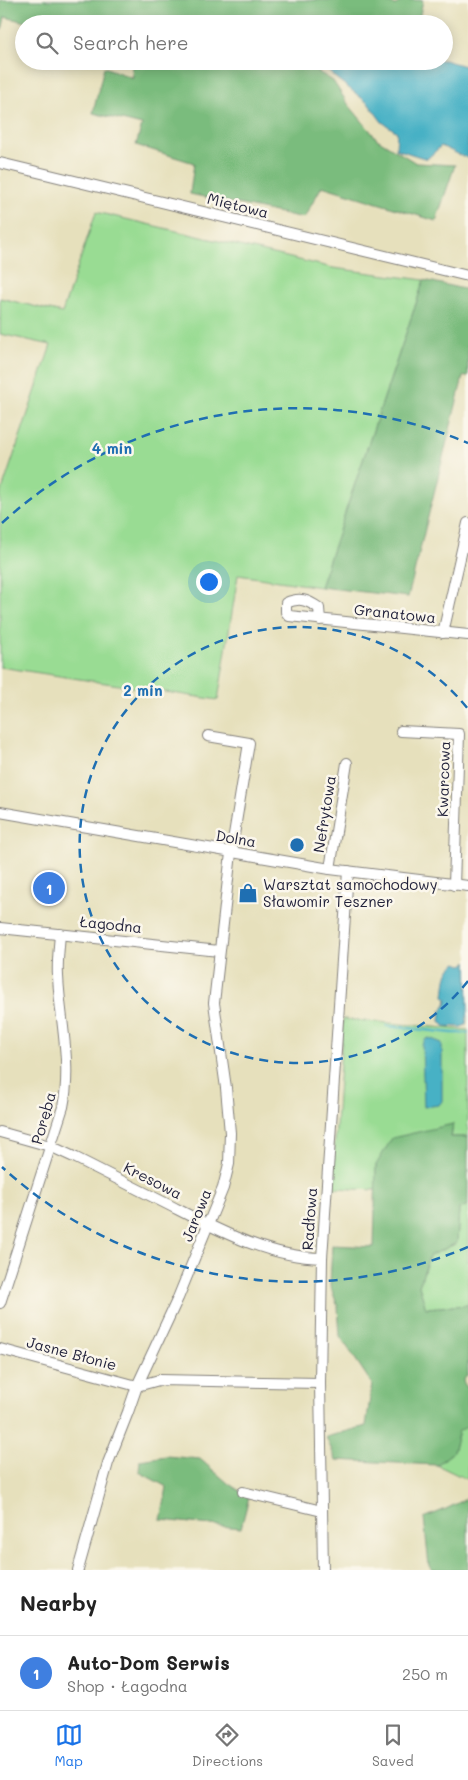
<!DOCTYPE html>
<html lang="en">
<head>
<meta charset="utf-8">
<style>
  body { margin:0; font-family:Mali,sans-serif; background:#f2f2f2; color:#222 }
  .you { position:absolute; left:208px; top:581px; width:18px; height:18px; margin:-12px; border:4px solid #fff; border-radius:50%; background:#1a73e8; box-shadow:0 0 0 8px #1a73e833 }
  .badge { display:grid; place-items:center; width:32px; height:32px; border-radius:50%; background:#1a73e8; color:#fff; font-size:16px; font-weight:700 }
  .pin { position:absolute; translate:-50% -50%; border:2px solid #fff; box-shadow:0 1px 5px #0006 }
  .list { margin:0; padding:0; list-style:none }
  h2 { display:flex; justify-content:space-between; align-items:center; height:65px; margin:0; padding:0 20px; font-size:21px }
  h2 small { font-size:16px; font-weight:400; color:#767676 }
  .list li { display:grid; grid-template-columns:32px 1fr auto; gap:15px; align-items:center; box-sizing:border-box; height:75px; padding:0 20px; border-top:1px solid #e0e0e0 }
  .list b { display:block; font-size:19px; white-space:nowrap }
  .list p { margin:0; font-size:16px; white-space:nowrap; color:#767676 }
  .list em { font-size:16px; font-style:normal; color:#767676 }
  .icon { flex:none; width:28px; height:28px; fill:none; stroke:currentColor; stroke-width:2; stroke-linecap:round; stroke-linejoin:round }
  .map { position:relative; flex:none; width:468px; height:1570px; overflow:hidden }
  .search { position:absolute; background:#fff; box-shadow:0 2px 12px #0003; left:15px; right:15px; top:15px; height:55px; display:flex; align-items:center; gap:12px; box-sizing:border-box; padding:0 18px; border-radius:28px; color:#767676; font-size:19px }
  .sheet { height:140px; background:#fff }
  nav { display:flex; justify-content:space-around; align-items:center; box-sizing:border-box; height:70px; border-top:1px solid #e0e0e0; background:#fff; font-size:14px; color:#767676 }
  nav a { display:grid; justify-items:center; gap:2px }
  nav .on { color:#1a73e8 }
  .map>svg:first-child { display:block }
  .green { fill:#99dc93; stroke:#5e7f67 }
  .forest { fill:#7abc7d; stroke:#4e6f5c }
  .water { fill:#47b1c5; stroke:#346a80 }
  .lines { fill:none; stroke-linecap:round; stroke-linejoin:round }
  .stream { stroke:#47b1c5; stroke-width:2.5 }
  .minor-casing { stroke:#84817c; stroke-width:12 }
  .minor { stroke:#fff; stroke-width:10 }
  .ring { fill:none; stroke:#1f6fb2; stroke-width:2.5; stroke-dasharray:9 6 }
  .labels { text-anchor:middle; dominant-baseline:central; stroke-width:5; stroke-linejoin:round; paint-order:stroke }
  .street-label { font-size:15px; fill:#22223b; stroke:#fbf7ec }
  .poi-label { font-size:15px; fill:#22223b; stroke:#fbf7ec; text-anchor:start }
  .centre { fill:#1f6fb2; stroke:#fbf7ec; stroke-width:2.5 }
  .ring-label { font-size:15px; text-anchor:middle; font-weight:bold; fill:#1f6fb2; stroke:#fbf7ec; stroke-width:5; stroke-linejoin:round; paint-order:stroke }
</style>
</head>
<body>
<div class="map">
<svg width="468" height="1570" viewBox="0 0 468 1570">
  <rect width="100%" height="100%" fill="#fbf7ec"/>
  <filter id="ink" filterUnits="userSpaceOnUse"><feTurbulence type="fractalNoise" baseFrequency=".02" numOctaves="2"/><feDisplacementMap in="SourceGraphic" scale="10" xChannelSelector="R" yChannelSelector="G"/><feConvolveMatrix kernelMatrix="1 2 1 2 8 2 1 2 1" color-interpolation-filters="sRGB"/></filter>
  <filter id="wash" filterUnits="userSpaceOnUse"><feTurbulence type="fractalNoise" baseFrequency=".0096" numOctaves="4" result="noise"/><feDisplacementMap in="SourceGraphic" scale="20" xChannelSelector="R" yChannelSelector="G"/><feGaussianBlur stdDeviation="1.12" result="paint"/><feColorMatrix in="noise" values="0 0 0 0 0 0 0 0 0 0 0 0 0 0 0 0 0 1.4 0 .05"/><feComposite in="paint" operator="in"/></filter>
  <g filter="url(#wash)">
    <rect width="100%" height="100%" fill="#e6e0bc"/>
    <g class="green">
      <path d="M96 212 333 268 424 280 320 587 238 575 218 700 0 667V496L51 345 0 334V298L62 313Z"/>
      <path d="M343 1019 468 1030V1137H451L453 1124 376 1165V1190L332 1188Z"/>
      <path d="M468 1205V1305L425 1308 419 1286 429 1256 457 1243 459 1209Z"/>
      <path d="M468 1426V1480L437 1465 453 1452 459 1430Z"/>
    </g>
    <g class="forest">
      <path d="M0 0H378L395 5 405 0H423L418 24H402L399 20 384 24H34L5 17 2 30H0Z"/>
      <path d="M131 61H300L333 81 348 104 377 139 416 163 455 165 436 221 322 186 304 218 190 194 194 163 136 145 142 125 93 113 104 67 133 78Z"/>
      <path d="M424 280 468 290V376L463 377 408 597 320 587Z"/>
      <path d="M453 1124 451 1137H468V1205L459 1209 457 1243 429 1256 419 1286 426 1308 468 1305V1374L463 1381 468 1390V1426L459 1431 453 1452 437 1465 336 1460 326 1437 366 1426 372 1384 340 1336 338 1307 330 1285 332 1245 374 1247 376 1165 392 1138Z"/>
      <path d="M166 1456 200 1459 229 1484 249 1497 241 1528 161 1520 167 1487 139 1472 140 1460Z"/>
      <path d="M468 1498V1570H432L429 1566 424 1518 446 1509Z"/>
    </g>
    <g class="water">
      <path d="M444 60 468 67V158L462 156 441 146 427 159 396 149 397 132 382 122 368 103 332 75 325 61Z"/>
      <path d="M467 961 468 1009 466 1025 461 1027 444 1026 440 1021 441 1011 446 1004 447 998 444 996C446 984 444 970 457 963L462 965 465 964Z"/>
      <path d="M429 1038 442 1043V1101L439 1105 424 1107 422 1045 425 1040Z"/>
    </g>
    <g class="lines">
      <path class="stream" d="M387 1026 452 1033H468"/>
    </g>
  </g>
  <g filter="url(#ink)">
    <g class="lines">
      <defs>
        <g id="minor">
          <path d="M0 163 468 276"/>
          <path d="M320 620 319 608C307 600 300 597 286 603V612L289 616 468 635"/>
          <path d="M443 633 468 523"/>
          <path d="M401 731 459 734 454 885"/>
          <path d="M0 812 330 869 468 886"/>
          <path d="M330 869 347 763"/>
          <path d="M0 928 219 951"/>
          <path d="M0 1132 50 1146 76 1158C108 1174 139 1190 171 1206 218 1230 268 1257 322 1258"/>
          <path d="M0 1303 63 1107C72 1063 60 1021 58 976 57 962 59 948 60 934"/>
          <path d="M0 1349 137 1386 159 1380 320 1383"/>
          <path d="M243 1492 322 1511"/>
          <path d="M78 1570 108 1463 128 1412 137 1386 178 1298 223 1188 229 1164 230 1133 226 1088 214 1003 231 853 249 743 208 736"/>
          <path d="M323 1570 320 1383 322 1258 348 871"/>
        </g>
      </defs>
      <use href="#minor" class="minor-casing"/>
      <use href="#minor" class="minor"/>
    </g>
  </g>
  <g class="ring">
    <path d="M468 981A218 218 0 1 1 468 709"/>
    <path d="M468 1247A437 437 0 0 1 2 1167M2 523A437 437 0 0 1 468 443"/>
  </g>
  <defs>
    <symbol id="shop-bare" viewBox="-9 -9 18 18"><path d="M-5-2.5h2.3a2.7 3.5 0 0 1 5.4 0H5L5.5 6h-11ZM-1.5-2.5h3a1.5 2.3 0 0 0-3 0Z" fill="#1f6fb2" stroke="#fbf7ec" stroke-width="2.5" paint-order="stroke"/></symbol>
  </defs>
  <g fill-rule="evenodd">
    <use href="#shop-bare" x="234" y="879" width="28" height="28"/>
  </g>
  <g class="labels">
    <g class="street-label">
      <text transform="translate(238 205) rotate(14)">Miętowa</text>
      <text transform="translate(395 613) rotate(6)">Granatowa</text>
      <text transform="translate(443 779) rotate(-88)">Kwarcowa</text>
      <text transform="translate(324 814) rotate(-81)">Nefrytowa</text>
      <text transform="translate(236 838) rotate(10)">Dolna</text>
      <text transform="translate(111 924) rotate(6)">Łagodna</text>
      <text transform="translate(43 1118) rotate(-74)">Poręba</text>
      <text transform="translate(153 1180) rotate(27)">Kresowa</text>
      <text transform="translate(196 1215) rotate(-68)">Jarowa</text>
      <text transform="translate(309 1219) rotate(-86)">Radłowa</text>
      <text transform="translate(72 1353) rotate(15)">Jasne Błonie</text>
    </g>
    <g class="poi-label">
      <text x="263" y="884">Warsztat samochodowy<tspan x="263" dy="17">Sławomir Teszner</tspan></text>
    </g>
  </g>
  <circle cx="297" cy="845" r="8" class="centre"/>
  <g class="ring-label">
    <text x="112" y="454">4 min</text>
    <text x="143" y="696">2 min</text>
  </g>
</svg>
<div class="you"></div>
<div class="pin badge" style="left:49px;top:888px;background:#3f7fe0">1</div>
<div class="search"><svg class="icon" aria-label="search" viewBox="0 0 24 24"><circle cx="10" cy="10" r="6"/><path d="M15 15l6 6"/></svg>Search here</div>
</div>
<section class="sheet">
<h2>Nearby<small></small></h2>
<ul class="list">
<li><span class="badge" style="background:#3f7fe0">1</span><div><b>Auto-Dom Serwis</b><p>Shop · Łagodna</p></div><em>250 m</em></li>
</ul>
</section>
<nav>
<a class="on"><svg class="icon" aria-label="map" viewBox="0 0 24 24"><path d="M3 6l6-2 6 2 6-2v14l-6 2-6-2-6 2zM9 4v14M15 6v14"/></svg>Map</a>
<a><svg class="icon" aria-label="directions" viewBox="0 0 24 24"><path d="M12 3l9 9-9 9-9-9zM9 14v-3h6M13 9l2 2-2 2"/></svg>Directions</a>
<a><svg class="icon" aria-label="saved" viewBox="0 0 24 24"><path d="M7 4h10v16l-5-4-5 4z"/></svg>Saved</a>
</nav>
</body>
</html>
